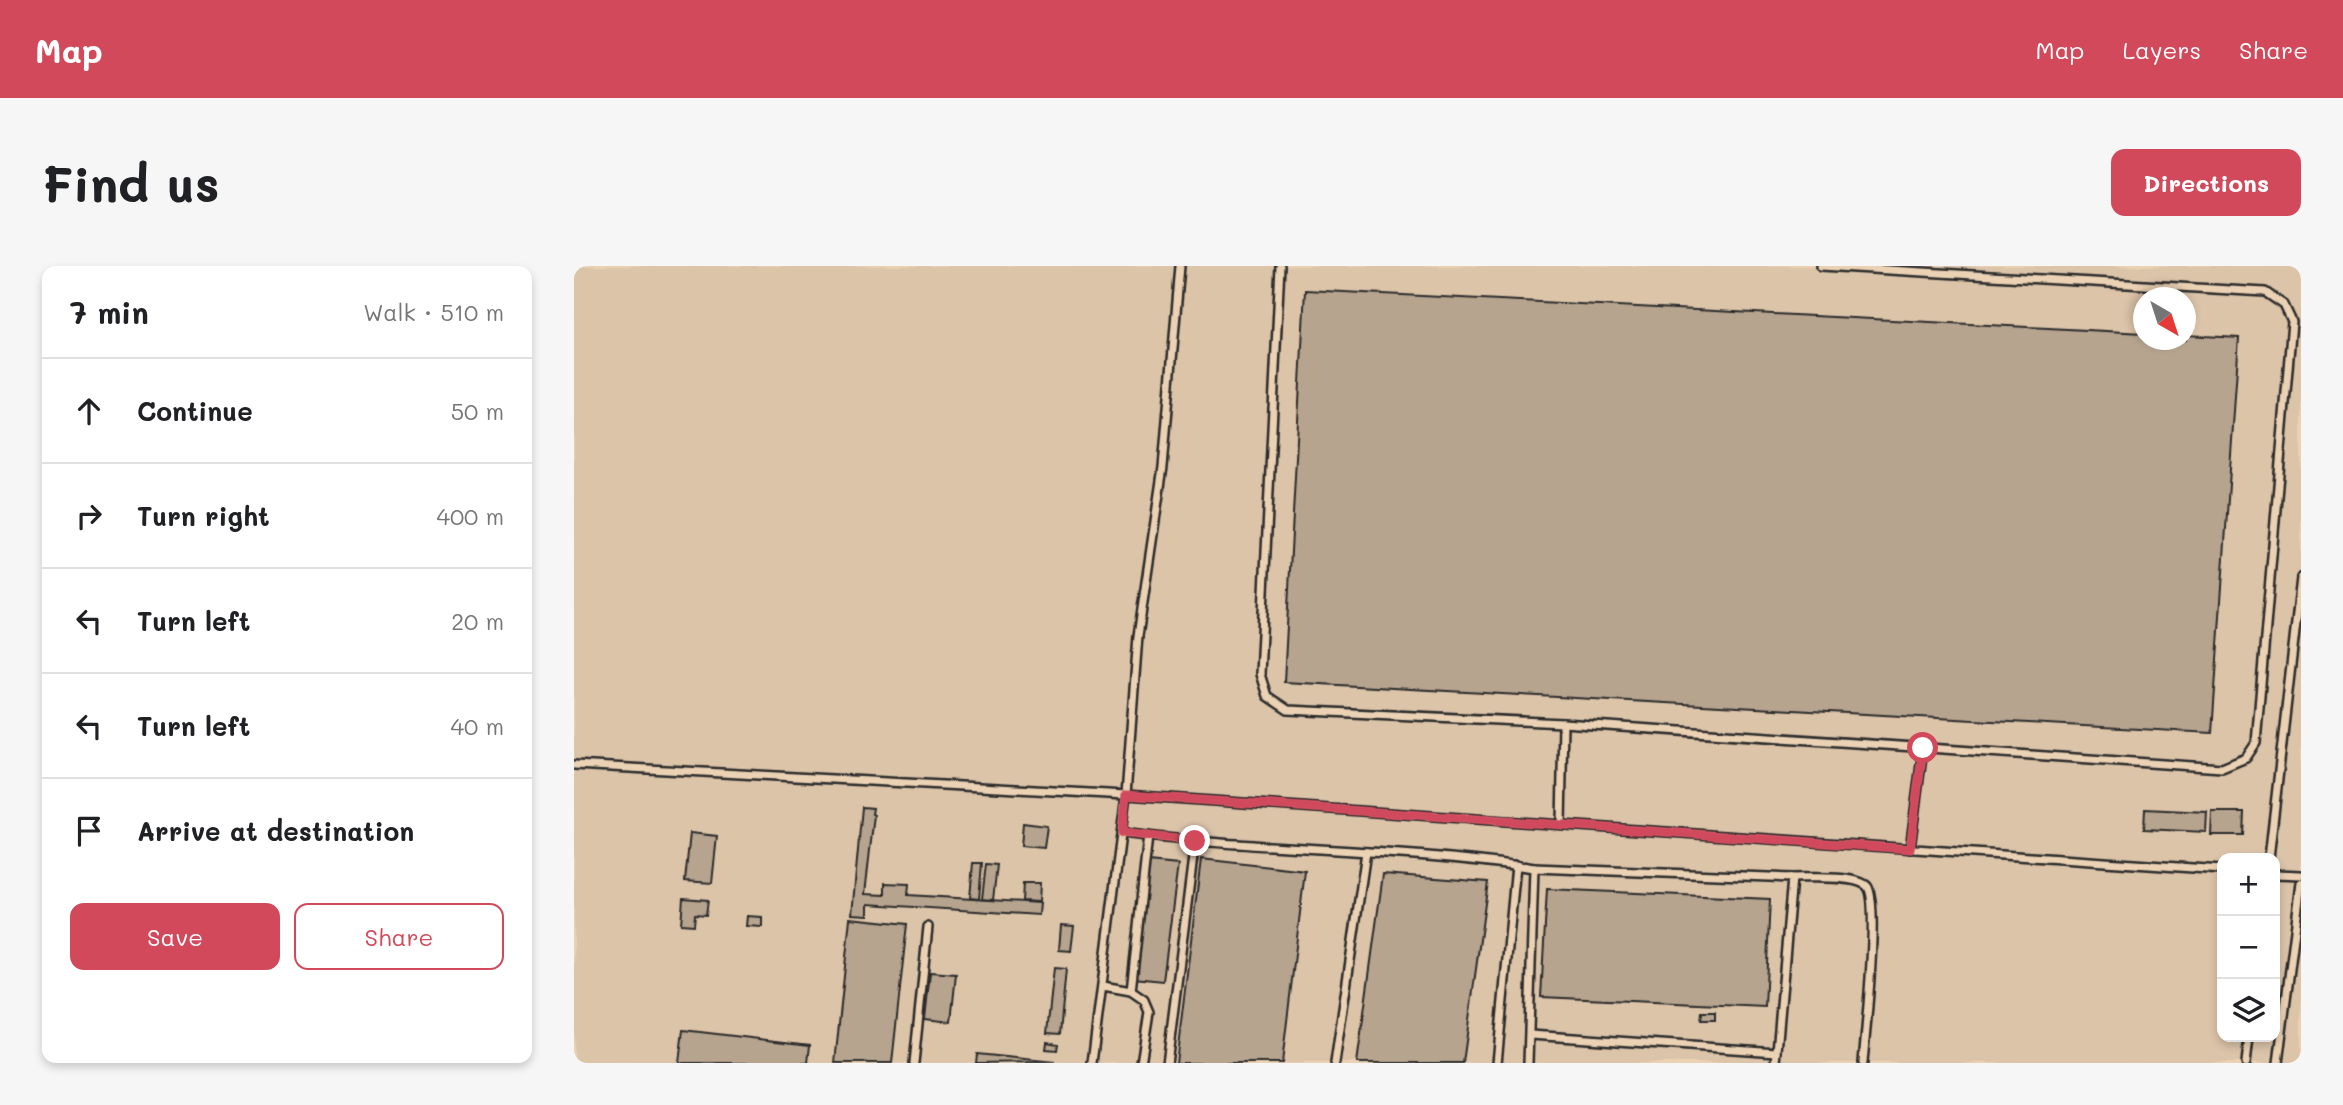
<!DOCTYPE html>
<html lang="en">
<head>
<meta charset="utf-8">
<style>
  body { margin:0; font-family:Mali,sans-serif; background:#f6f6f6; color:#202124 }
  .controls { position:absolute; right:21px; bottom:21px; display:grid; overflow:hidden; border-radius:14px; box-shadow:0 4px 10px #0003 }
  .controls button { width:63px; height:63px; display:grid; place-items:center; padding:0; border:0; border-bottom:2px solid #e0e0e0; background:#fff; color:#202124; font:35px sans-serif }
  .compass { position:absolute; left:1559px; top:21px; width:63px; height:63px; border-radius:50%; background:#fff; box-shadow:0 4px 10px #0003; rotate:141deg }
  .stop { position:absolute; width:21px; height:21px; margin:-16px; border:5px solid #d1495b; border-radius:50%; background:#fff }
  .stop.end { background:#d1495b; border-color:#fff; box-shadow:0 2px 7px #0008 }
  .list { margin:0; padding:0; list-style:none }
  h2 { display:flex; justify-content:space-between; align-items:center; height:91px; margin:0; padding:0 28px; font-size:30px }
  h2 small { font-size:23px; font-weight:400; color:#757577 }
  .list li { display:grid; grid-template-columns:46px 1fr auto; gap:21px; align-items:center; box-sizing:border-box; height:105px; padding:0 28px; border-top:2px solid #e0e0e0 }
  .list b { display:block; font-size:26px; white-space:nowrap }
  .list em { font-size:23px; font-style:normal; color:#757577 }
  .actions { display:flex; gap:14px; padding:21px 28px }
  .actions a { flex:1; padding:16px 0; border:2px solid #d1495b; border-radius:14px; text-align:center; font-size:24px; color:#d1495b }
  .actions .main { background:#d1495b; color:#fff }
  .icon { flex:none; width:38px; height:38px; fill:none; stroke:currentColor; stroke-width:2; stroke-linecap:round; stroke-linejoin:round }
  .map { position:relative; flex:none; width:1727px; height:797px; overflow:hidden; border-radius:14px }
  header { display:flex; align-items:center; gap:42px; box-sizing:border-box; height:98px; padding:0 35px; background:#d1495b; color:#fff }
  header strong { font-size:33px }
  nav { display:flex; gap:38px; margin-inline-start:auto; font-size:24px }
  .intro { display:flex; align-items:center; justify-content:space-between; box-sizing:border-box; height:168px; padding:0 42px }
  h1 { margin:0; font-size:49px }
  .button { padding:18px 32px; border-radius:14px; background:#d1495b; color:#fff; font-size:24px; font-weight:700 }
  main { display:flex; gap:42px; padding:0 42px }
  aside { flex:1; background:#fff; border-radius:14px; box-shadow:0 4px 10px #0003 }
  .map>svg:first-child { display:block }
  .built { fill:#dcc4a9; fill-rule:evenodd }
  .building { fill:#b6a48f; stroke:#2b2b2b; stroke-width:2 }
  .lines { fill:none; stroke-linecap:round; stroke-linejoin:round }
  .lane-casing { stroke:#2b2b2b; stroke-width:12 }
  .lane { stroke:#ecd2b4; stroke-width:7 }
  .route { stroke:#d1495b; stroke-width:9 }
</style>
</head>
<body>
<header>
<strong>Map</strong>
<nav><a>Map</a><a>Layers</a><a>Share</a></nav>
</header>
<div class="intro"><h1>Find us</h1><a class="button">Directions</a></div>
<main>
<aside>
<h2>7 min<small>Walk · 510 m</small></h2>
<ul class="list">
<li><svg class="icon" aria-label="ahead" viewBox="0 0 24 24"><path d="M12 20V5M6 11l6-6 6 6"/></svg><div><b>Continue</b></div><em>50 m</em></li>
<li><svg class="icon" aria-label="right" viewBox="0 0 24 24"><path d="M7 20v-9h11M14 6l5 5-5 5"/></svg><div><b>Turn right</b></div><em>400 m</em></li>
<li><svg class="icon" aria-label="left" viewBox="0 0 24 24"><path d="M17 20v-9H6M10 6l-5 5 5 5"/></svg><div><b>Turn left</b></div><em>20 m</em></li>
<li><svg class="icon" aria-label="left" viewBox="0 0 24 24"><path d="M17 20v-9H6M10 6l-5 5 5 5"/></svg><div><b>Turn left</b></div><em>40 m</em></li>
<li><svg class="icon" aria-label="arrive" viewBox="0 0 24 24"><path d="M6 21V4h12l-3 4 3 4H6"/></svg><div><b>Arrive at destination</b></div></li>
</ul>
<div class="actions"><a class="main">Save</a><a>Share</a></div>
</aside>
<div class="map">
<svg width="1727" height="797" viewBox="0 0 1727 797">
  <rect width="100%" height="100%" fill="#ecd2b4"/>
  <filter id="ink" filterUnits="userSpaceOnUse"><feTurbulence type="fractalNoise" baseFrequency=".0143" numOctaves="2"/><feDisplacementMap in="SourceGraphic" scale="14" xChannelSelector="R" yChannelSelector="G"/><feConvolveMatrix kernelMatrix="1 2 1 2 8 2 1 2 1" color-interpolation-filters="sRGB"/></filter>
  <g filter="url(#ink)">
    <path class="built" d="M0 0H1727V797H0ZM1570 32H1612V74H1570ZM1648 592H1701V771H1648Z"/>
    <g class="building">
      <path d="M731 24 1570 67V74H1612V69L1665 72 1638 467 710 416Z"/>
      <path d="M288 541 299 542 298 548 300 549 291 628 311 629V617L335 618 334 629 466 637 465 649 294 638V649L278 648Z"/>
      <path d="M1571 543 1633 546 1632 566 1570 563Z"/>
      <path d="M1638 546H1670L1669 569H1637Z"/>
      <path d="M449 557 473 560 470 582 447 580Z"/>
      <path d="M116 567 143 570 138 617 111 615Z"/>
      <path d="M627 593 731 605 708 797H602Z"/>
      <path d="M574 596 604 599 589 715 560 712Z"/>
      <path d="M399 597H408L405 633 396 632Z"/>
      <path d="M412 598 423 599 419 634 408 633Z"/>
      <path d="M809 608 914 616 889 797H783Z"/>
      <path d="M449 617H466L465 636 448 635Z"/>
      <path d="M973 623 1196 633 1191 741 967 731Z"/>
      <path d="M109 632 134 634 132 649 121 648 120 659 107 658Z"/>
      <path d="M173 650 188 651V661L172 660Z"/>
      <path d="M276 652 333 658 318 797H261Z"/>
      <path d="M487 659 500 660 497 685 485 684Z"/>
      <path d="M480 702 492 703 486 768 473 767Z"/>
      <path d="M356 706 382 708 377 756 351 753Z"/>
      <path d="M1128 746H1141V754H1127Z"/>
      <path d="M109 764 236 779 234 797H105Z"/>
      <path d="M473 776 484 778 483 784 472 783Z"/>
      <path d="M403 788 481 796 402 797Z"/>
    </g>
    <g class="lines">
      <defs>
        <g id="lane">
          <path d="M706 0 686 408 693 430 714 444 989 457 987 558"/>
          <path d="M989 457 1648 502 1672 492 1682 477 1718 56 1710 39 1691 26 1247 0"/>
          <path d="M0 499 552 529 1648 604"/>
          <path d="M548 567C684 585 823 581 960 602"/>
          <path d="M1336 583 1349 482"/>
          <path d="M1695 592 1727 312"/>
          <path d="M1701 608 1727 609"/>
          <path d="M1218 612C1235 612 1281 609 1293 620 1306 633 1291 771 1289 797"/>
          <path d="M529 720 557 725 574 570"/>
          <path d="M557 725 570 734 575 746 567 797"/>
          <path d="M956 769 1203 786"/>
          <path d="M340 797 354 661"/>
          <path d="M518 797 552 529 564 370 589 201 606 0"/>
          <path d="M593 797 621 575"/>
          <path d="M761 797 792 586"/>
          <path d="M923 797 942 599"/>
          <path d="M954 797 960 602 1218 612 1202 797"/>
          <path d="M1672 797 1675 771"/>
          <path d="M1704 797 1727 617"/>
        </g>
      </defs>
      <use href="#lane" class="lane-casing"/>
      <use href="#lane" class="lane"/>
    </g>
  </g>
  <g class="lines" filter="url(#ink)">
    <path class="route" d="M621 575 548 567 552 529 1336 583 1349 482"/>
  </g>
</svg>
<div class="controls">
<button>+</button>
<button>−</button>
<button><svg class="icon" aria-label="layers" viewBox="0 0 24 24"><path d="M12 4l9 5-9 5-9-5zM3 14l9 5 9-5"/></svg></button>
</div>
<svg class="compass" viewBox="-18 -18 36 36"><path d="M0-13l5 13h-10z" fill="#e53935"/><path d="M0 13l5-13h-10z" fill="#757577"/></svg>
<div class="stop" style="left:1349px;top:482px"></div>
<div class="stop end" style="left:621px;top:575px"></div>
</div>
</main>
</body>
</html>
